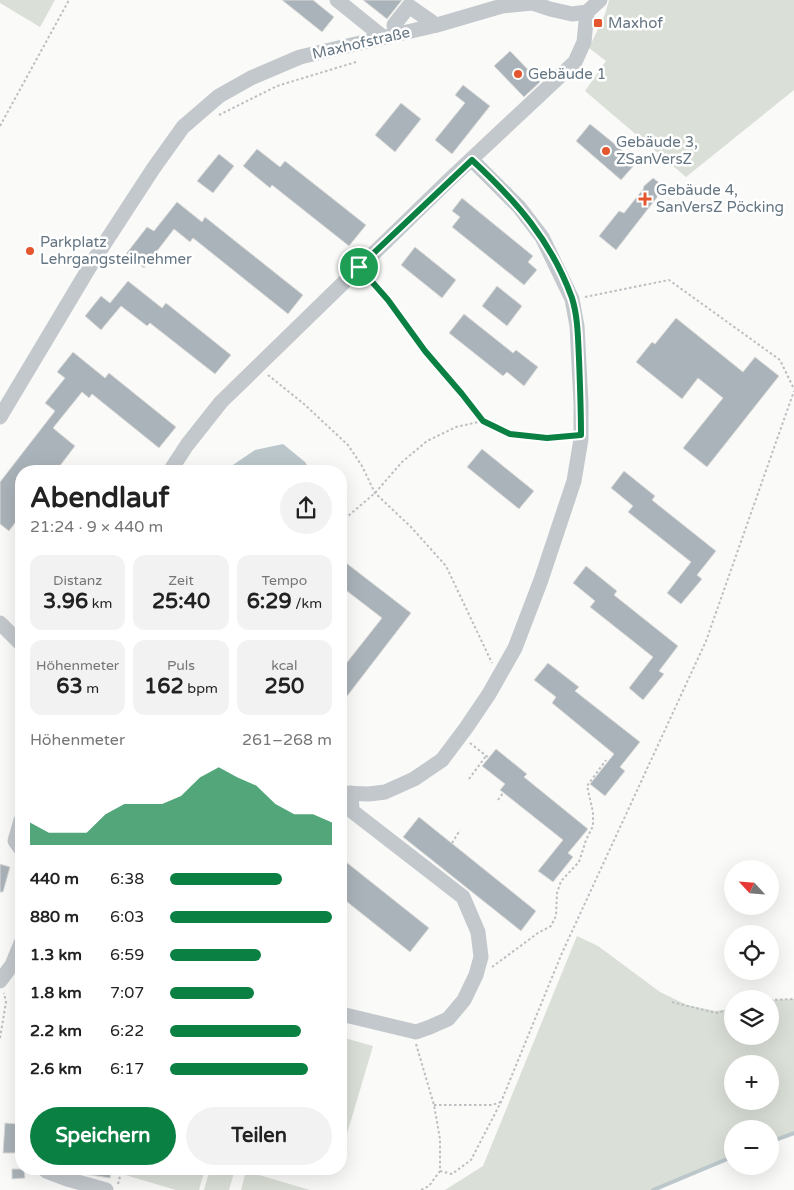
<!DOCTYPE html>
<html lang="de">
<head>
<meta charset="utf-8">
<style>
  :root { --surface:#fff; --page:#f2f2f2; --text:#222; --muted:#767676; --accent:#0b8043 }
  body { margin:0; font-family:"Varela Round",sans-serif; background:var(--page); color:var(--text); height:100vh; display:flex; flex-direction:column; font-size:19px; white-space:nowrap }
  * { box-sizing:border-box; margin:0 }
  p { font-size:16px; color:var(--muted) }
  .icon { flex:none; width:28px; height:28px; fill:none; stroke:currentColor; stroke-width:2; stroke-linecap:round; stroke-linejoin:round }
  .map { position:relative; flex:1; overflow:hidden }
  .side { position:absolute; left:15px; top:465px; width:332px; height:710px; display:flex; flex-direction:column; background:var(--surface); border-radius:20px; box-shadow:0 5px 20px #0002 }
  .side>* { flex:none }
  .needle { width:32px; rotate:296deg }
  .buttons { position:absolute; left:724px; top:860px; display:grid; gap:10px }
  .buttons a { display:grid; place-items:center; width:55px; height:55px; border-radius:50%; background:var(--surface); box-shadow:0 5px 20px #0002; font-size:25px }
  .pin { position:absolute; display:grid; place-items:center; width:42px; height:42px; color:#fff; margin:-21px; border:2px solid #fff; border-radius:50%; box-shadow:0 1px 5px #0007 }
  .round { display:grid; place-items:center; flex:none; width:52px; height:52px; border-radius:26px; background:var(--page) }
  .overview { display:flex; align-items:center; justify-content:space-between; height:85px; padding:0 15px }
  h1 { font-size:28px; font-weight:700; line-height:38px }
  .metrics { display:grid; grid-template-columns:repeat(3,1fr); gap:8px; height:85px; padding:5px 15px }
  .metrics div { display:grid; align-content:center; border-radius:12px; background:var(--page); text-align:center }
  .metrics b { font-size:21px; font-weight:700 }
  .metrics small { font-size:14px; font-weight:400 }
  .metrics p { font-size:14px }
  .chart { height:140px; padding:10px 15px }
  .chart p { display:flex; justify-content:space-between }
  .chart svg { width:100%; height:90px; margin-top:5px; fill:var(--accent); opacity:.7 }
  .primary-button { display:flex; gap:10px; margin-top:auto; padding:10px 15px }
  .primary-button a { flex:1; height:58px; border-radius:30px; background:var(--accent); color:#fff; font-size:20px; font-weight:700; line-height:58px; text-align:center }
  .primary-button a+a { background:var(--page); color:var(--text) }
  ul { padding:0 15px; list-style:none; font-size:16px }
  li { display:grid; grid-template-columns:80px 60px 1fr; align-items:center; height:38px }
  li i { height:12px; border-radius:6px; background:var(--accent) }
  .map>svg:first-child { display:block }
  .green { fill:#dadfd7; fill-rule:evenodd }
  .water { fill:#bbc7cb }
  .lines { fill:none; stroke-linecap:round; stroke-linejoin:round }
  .stream { stroke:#bbc7cb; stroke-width:4 }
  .building { fill:#aab3b9; stroke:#dcdcda }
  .path { stroke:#bbbfc2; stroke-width:2; stroke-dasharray:2.5 2.5; stroke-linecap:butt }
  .minor { stroke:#c3c8cc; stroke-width:15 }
  .route-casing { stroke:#fff; stroke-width:10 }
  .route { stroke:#0b8043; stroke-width:6 }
  .poi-dot { fill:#e4572e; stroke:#fff; stroke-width:2 }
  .labels { text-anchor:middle; stroke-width:5; stroke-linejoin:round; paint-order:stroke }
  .poi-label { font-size:15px; fill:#657683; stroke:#fff; text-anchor:start }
  .street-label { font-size:15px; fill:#657683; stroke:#fff }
</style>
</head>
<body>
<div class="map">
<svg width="794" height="1190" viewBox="0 0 794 1190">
  <rect width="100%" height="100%" fill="#fafaf8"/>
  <g class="green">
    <polygon points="0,0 55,0 40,27 0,3"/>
    <polygon points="609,0 794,0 794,90 686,177 585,91 606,61 589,48 605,14"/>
    <path d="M 577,936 L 598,946 L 660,992 L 687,1005 L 715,1011 L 732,1009 L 732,1036 L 770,1036 L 770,1000 L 794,999 L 794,1133 L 770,1142 L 770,1129 L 732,1129 L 732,1157 L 655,1190 L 445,1190 L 483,1166 ZM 732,1064 L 770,1064 L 770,1101 L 732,1101 Z"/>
    <polygon points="341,1037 373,1046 341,1154"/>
    <polygon points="127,1169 205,1169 199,1190 176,1190 125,1175"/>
    <polygon points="210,1169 235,1169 229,1190 204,1190"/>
    <polygon points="246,1171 310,1190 241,1190"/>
  </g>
  <polygon class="water" points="283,444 305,462 311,471 224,471 255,450"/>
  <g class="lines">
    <g class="stream">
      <polyline points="770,1142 794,1133"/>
      <polyline points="653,1190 732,1157"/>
    </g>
  </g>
  <g class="building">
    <polygon points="282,0 313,0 334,17 322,32"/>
    <polygon points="363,0 402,0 387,19"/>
    <polygon points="510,51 540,82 524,97 494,66"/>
    <polygon points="463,85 490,106 452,154 435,140 465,103 455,95"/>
    <polygon points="401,103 421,119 395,152 375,135"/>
    <polygon points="590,124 637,162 621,180 576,141"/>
    <polygon points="257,149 280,167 285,161 366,225 349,246 272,185 270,188 243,166"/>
    <polygon points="219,154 234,166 213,193 197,181"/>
    <polygon points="653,178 665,187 616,250 599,236 619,211 624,213 644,188 643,187"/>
    <polygon points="462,198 533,256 528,262 537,270 524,285 452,227 460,217 452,211"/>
    <polygon points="177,202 202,222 205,217 303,295 288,314 193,238 190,242 174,229 144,268 126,254 147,227 154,231"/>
    <polygon points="415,247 456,280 442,298 401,265"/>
    <polygon points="128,281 162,308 166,303 231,355 215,374 150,323 147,326 121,306 101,330 85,316 101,296 110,303"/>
    <polygon points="497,286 522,306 507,326 482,306"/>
    <polygon points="464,314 513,353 516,350 538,367 524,386 507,372 503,376 449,333"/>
    <polygon points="676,318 743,372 755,357 779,376 707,467 683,448 723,398 698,378 682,399 636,362 652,342 655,344"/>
    <polygon points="73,352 105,378 109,373 176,427 159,448 92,394 89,398 82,392 53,428 75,446 56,471 21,471 21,515 9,531 0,524 0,482 55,411 45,403 65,378 57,372"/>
    <polygon points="482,449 534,491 519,509 467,467"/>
    <polygon points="624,471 655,496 652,500 716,551 697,575 702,579 681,604 667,593 691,562 628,512 633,506 611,488"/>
    <polygon points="341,559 411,613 341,704 341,670 382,618 347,591 341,598"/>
    <polygon points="586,566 617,591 614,595 678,646 659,671 664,674 643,700 629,688 653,657 590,607 595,601 573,583"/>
    <polygon points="548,663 579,687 575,691 640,742 620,767 625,771 605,796 590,784 614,754 552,703 556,697 534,680"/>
    <polygon points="496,749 527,774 524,777 588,829 568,853 573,857 553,882 538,871 563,840 500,790 505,784 482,766"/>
    <polygon points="419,817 536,911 521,931 403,837"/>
    <polygon points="341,858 429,928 410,952 341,897"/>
    <polygon points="0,864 10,867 3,892 0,892"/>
    <polygon points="5,1123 18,1124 16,1153 3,1153"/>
    <polygon points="12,1169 24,1169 25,1178 12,1179"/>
    <polygon points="84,1169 112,1169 110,1178 84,1174"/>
  </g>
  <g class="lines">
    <g class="path">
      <polyline points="219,115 277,86 356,62"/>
      <polyline points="0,126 69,0"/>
      <polyline points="368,277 388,300 425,351 462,393 483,421"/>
      <polyline points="585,297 669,280 780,360 794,389"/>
      <polyline points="268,375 304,404 348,445 362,466 375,493 411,527 446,566 492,663"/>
      <polyline points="341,522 375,493 402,462 427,441 456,427 483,421 510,434 547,438 569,436"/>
      <polyline points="470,743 489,758"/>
      <polyline points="469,779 486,756"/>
      <polyline points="498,800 503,793"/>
      <polyline points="452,843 460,830"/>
      <polyline points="492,967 538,933 551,926 556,916 557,893 561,881 579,862 586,840 593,826 593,812 587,786 606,760"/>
      <polyline points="770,1000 794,999"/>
      <polyline points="672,1002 716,1013 732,1009"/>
      <polyline points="0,1038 6,1002 4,993"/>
      <polyline points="416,1044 434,1105 440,1139 440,1171 429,1186 421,1190"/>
      <polyline points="434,1105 492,1105 501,1102"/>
      <polyline points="440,1171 452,1174 471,1160 501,1102 562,953 706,641 794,391"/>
      <polyline points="118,1184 122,1169"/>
    </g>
    <g class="minor">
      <polyline points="337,0 383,37"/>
      <polyline points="396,34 394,25 409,6 436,25"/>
      <polyline points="0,417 95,258 153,169 183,127 219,96 251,78 300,57 437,25 502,6 532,3 550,9 572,14 587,12 600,0"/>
      <polyline points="170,471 187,445 221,402 449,180 575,62 584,42 587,12"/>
      <polyline points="0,623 21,644"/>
      <polyline points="341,793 369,794 385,792 414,779 442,760 466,728 489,694 515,648 541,580 574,481 581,439 581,403 577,326 572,299 542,237 519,207 472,160"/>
      <polyline points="21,820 15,841 21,849"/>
      <polyline points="0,981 12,965 21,943"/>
      <polyline points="341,1014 416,1032 430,1027 448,1019 464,1000 476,975 481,957 478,932 463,897 352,811 351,793"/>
      <polyline points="45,1169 46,1171 67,1179 106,1190"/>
    </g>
  </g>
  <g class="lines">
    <defs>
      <path id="route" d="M 472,160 C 516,201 551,240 572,298 C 578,317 578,339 579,359 C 580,384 581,410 581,435 L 547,438 L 510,434 L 483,421 L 462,394 L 425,351 L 388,300 L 359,267 Z"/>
    </defs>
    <use href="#route" class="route-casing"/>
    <use href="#route" class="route"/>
  </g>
  <g class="poi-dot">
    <rect x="593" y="18" width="10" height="10" rx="2.5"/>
    <circle cx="518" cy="74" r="5"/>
    <circle cx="606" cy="151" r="5"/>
    <path d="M642.5 191.5h5v5h5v5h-5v5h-5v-5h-5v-5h5z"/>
    <circle cx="30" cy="251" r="5"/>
  </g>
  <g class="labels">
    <g class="poi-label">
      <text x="608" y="28">Maxhof</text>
      <text x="528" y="79">Gebäude 1</text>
      <text x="616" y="147">Gebäude 3,<tspan x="616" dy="17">ZSanVersZ</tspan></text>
      <text x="656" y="195">Gebäude 4,<tspan x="656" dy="17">SanVersZ Pöcking</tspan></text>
      <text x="40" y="247">Parkplatz<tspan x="40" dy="17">Lehrgangsteilnehmer</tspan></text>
    </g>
    <g class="street-label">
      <text transform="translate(361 43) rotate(-13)" y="5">Maxhofstraße</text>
    </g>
  </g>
</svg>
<div class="buttons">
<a><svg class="needle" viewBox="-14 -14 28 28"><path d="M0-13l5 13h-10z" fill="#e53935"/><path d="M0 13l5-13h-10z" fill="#767676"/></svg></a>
<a><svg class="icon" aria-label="locate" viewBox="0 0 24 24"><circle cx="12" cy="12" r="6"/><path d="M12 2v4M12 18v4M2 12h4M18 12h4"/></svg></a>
<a><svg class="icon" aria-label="layers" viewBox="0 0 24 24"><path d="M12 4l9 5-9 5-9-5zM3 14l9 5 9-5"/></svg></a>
<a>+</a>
<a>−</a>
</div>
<div class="pin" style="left:359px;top:267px;background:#1e9e55"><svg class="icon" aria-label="arrive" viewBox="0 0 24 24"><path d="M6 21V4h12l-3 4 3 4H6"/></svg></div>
<section class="side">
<div class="overview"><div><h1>Abendlauf</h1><p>21:24 · 9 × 440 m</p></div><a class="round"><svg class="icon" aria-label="share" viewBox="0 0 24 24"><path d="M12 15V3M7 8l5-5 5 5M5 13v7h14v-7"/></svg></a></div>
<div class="metrics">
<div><p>Distanz</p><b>3.96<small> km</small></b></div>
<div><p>Zeit</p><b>25:40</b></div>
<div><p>Tempo</p><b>6:29<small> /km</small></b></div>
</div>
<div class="metrics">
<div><p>Höhenmeter</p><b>63<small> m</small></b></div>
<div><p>Puls</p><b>162<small> bpm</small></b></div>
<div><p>kcal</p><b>250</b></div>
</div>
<div class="chart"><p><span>Höhenmeter</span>261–268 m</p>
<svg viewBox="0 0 160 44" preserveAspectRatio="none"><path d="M0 44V33L10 38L20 38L30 38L40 29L50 24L60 24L70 24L80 20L90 11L100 6L110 11L120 15L130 24L140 29L150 29L160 33V44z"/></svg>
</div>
<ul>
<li><b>440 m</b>6:38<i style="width:69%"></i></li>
<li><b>880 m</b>6:03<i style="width:100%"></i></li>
<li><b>1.3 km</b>6:59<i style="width:56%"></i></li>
<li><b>1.8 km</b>7:07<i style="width:52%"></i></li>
<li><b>2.2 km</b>6:22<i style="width:81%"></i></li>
<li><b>2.6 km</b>6:17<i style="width:85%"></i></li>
</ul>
<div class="primary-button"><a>Speichern</a><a>Teilen</a></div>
</section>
</div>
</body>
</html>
